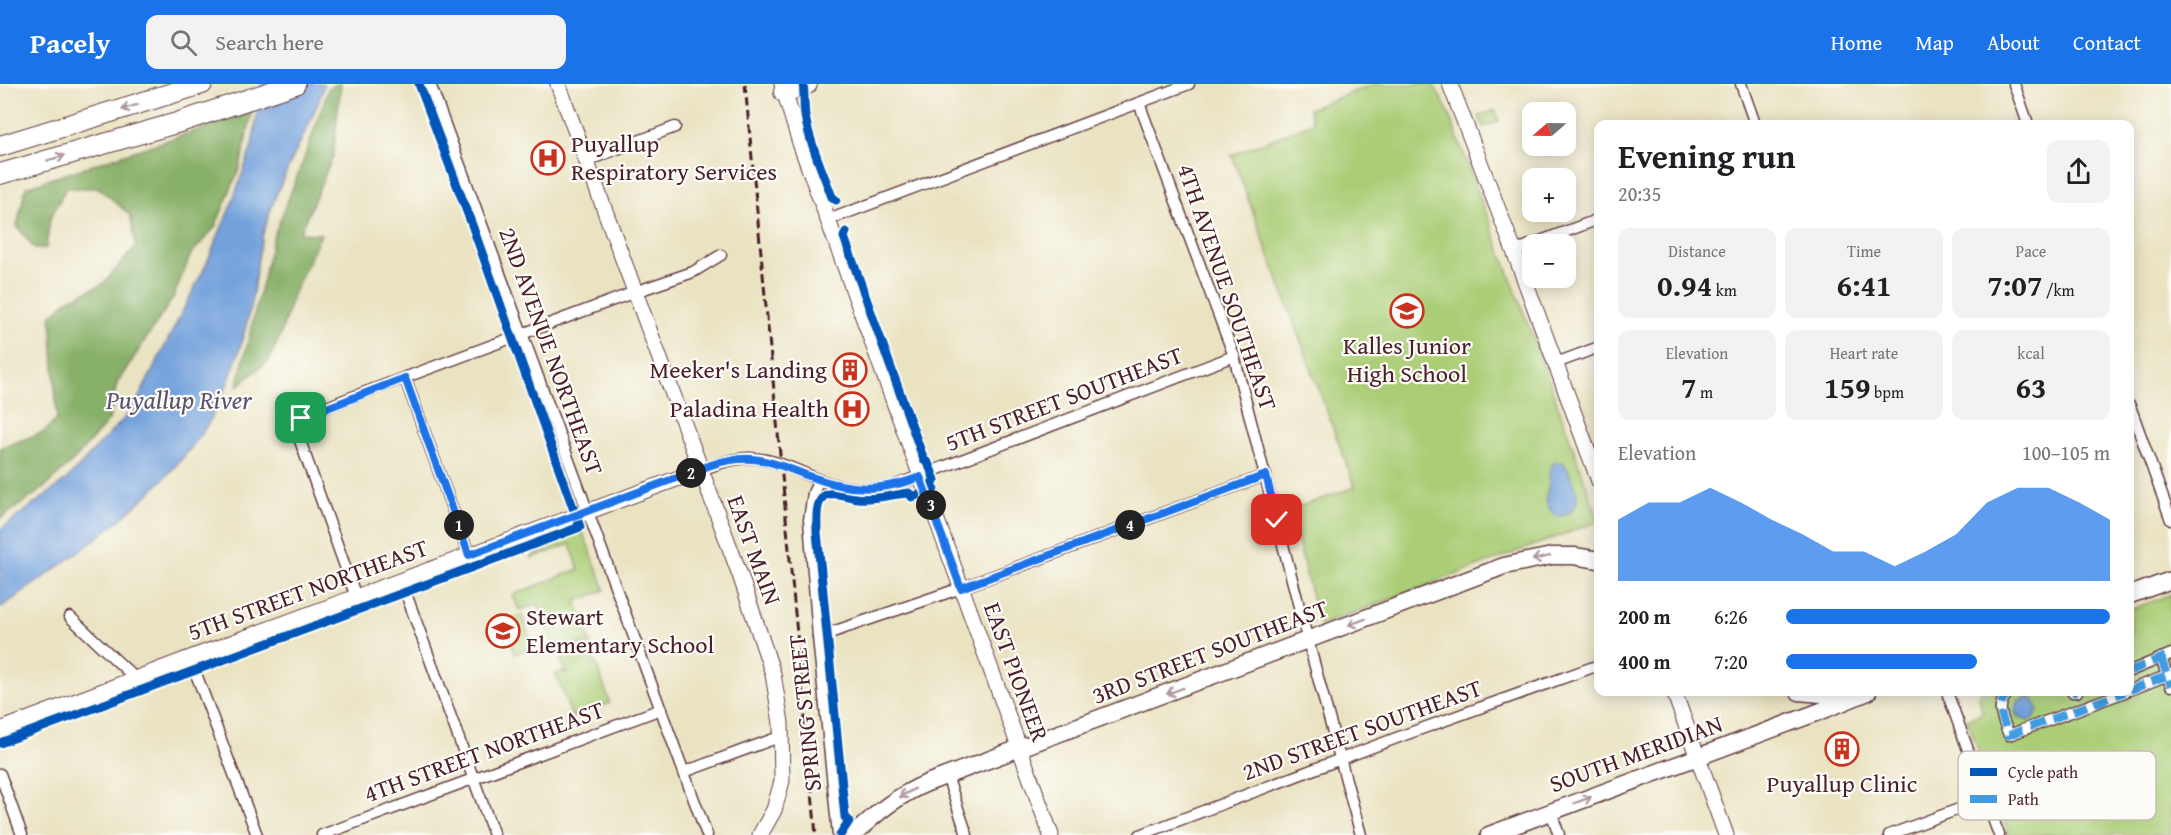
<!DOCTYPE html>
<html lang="en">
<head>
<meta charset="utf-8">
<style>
  :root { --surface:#fff; --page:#f2f2f2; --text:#202124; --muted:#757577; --accent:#1a73e8 }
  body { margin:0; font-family:"Gentium Book Plus",serif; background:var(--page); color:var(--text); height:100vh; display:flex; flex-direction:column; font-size:22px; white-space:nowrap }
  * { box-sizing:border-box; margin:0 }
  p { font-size:20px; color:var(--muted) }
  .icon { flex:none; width:33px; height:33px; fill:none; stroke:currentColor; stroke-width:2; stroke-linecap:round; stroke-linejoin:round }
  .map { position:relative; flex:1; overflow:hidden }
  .sheet { position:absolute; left:1594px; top:36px; width:540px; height:576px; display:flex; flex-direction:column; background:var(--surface); border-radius:12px; box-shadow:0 3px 15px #0003 }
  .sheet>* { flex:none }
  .needle { width:39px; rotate:250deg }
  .tools { position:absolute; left:1522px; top:18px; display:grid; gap:12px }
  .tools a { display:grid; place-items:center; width:54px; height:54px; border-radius:12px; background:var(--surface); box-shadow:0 3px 15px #0003; font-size:30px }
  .pin { position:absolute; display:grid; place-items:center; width:51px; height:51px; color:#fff; margin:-26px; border-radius:12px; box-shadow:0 3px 9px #0006 }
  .km { position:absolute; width:30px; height:30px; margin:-15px; border-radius:50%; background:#222; color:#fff; font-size:16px; line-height:30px; text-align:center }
  .round { display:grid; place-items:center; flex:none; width:63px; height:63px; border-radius:12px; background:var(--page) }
  .summary { display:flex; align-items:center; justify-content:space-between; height:102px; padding:0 24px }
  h1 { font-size:33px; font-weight:700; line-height:45px }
  .figures { display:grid; grid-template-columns:repeat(3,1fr); gap:9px; height:102px; padding:6px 24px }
  .figures div { display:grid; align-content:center; border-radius:12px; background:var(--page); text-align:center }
  .figures b { font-size:30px; font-weight:700 }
  .figures small { font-size:16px; font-weight:400 }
  .figures p { font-size:16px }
  .chart { height:168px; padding:12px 24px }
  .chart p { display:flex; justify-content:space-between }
  .chart svg { width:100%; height:108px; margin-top:6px; fill:var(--accent); opacity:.7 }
  ul { padding:0 24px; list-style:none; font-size:20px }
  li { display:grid; grid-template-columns:96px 72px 1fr; align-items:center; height:45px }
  li i { height:15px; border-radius:8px; background:var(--accent) }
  header { display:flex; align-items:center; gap:36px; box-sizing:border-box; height:84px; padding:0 30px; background:var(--accent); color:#fff }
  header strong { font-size:28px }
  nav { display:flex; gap:33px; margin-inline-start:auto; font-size:21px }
  .search { width:420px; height:54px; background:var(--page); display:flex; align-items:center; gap:15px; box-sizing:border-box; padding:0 21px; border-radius:12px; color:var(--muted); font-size:22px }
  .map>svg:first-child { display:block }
  .green { fill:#aacd76; stroke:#7a7650; stroke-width:1.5 }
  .forest { fill:#87b067; stroke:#686849; stroke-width:1.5 }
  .water { fill:#73a1dc; stroke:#5e6084; stroke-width:1.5 }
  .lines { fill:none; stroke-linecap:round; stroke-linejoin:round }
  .street-casing { stroke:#623c42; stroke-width:13 }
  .secondary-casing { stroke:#623c42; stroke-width:17 }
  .primary-casing { stroke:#623c42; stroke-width:19 }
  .highway-casing { stroke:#623c42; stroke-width:22 }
  .street { stroke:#fff; stroke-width:10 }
  .secondary { stroke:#fff; stroke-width:15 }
  .primary { stroke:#fff; stroke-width:16 }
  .highway { stroke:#fff; stroke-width:20 }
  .rail { stroke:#4a1f2b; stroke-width:3; stroke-dasharray:9 4.5; stroke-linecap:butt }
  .quiet { stroke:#409be1; stroke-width:8; stroke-dasharray:15 8; stroke-linecap:butt }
  .cycleway-casing { stroke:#fdfcf7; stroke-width:13 }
  .cycleway { stroke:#0057b8; stroke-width:9 }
  .oneway { stroke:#ae9aa0 }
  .route-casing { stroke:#fff; stroke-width:12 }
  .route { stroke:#1a73e8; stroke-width:8 }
  .labels { text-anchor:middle; stroke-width:4.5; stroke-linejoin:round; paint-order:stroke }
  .poi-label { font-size:24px; fill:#4a1f2b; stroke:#fdfcf7; text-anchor:start }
  .street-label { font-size:24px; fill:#4a1f2b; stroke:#fdfcf7 }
  .water-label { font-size:26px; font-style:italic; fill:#5a5372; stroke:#fdfcf7 }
  .key { fill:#fdfcf7; stroke:#c7baba; stroke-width:1.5 }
  .key-label { font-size:16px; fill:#4a1f2b }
</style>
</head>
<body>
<header>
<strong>Pacely</strong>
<div class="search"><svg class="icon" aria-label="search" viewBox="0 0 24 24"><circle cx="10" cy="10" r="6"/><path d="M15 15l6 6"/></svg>Search here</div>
<nav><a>Home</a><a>Map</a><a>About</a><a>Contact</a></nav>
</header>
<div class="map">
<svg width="2171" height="751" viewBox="0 0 2171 751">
  <rect width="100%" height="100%" fill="#fdfcf7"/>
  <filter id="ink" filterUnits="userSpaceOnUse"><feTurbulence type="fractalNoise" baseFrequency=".0167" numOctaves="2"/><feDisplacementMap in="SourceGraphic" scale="12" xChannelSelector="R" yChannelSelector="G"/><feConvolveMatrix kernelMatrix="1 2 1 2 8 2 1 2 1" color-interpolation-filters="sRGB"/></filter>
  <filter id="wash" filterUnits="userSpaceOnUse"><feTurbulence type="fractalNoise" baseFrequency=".008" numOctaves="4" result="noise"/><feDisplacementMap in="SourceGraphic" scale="24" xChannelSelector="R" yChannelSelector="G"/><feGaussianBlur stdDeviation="1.35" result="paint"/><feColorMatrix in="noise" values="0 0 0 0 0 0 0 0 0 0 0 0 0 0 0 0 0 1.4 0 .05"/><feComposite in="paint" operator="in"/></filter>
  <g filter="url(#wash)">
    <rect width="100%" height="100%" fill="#eae3c2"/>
    <g class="green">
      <polygon points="1374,0 1433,0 1446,23 1544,282 1599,437 1321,541 1318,537 1290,426 1355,403 1232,71 1313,39 1309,25"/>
      <polygon points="1495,26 1499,38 1483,43 1479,32"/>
      <polygon points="579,446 583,448 605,506 576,517 591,560 588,562 584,558 559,567 554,564 538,520 519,526 513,511 579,485 570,460 532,474 531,471 546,466 543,459"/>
      <polygon points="2171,510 2171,751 2009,751 1967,635 1983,629 1979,614 1980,608 2130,608 2130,526"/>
      <polygon points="522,531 533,563 515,570 503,538"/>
      <polygon points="583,561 588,565 593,577 595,577 610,619 572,633 556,590 563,587 567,589 558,570"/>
    </g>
    <g class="forest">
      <polygon points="337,0 341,0 333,72 300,149 321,150 293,211 280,252 269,276 237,303 273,154 304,75 329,3"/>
      <polygon points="252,28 240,83 215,143 191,170 173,214 117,299 109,336 76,374 44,404 0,435 0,364 44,348 57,335 51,232 68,216 103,200 136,162 130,131 99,104 66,104 50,135 46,164 35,165 17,142 26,103"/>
    </g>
    <g class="water">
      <path d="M 262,0 L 324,0 C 320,19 310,37 302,55 C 288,83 274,112 265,143 C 259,162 257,181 254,201 C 251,227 243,255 235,280 C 226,305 215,332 199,353 C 150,421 68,477 0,524 L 0,446 L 66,396 L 133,325 L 206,181 L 232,119 L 252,62 Z"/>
      <path d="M 1555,378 L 1564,379 C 1575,399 1590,427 1557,433 C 1551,428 1545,419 1546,411 C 1547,408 1549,405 1549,401 C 1550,391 1547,386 1555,378 Z"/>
      <polygon points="2029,613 2034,616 2038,626 2034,635 2028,637 2017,632 2015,626 2019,617"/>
    </g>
  </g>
  <g filter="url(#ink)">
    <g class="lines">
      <defs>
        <g id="street">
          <polyline points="430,0 707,751"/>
          <polyline points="1741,0 1755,40"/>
          <polyline points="2014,0 2028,40"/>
          <polyline points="1139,19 1234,272 1308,557 1361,751"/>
          <polyline points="586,77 675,43"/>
          <polyline points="828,136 1189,0"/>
          <polyline points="1514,167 1599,135"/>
          <polyline points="1556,279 1599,263"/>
          <polyline points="405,294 469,471"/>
          <polyline points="2130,322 2171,436"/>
          <path d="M 701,386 C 717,380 733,374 750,374 C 774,375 796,386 817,395 C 840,404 867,407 891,403 L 1234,272"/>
          <polyline points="819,396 813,409 809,436 818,553 838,751"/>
          <polyline points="401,496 494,751"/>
          <polyline points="356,513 298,351 296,345 297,337 310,330 347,315 635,208 693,188 721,171"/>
          <polyline points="70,533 135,594"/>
          <polyline points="818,553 961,504 1266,391"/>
          <polyline points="190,574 257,751"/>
          <polyline points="2161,574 2171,602"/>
          <polyline points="2130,587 2171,570"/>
          <polyline points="2130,606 2171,590"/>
          <polyline points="1947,608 1999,751"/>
          <path d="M 2009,608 C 1994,622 2003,635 2009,651 L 2125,608"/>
          <polyline points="2072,608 2077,608"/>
          <polyline points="684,688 782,652"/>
          <polyline points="0,690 22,751"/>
          <polyline points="947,692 967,751"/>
          <polyline points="1551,728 1559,751"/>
          <polyline points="322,751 661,625"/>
          <polyline points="1140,751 1407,650 1599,581"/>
          <polyline points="1889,751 1986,715"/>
        </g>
        <g id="secondary">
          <polyline points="558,0 740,491 773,590 781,639 782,697 774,726 760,751"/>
          <polyline points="782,0 800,59 1051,751"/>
          <polyline points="1450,0 1514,167 1599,397"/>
          <polyline points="1674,608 1726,751"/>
          <polyline points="0,646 190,574 701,386"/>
        </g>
        <g id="primary">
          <polyline points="2130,511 2171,496"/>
          <polyline points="1799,608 1821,610 1851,609"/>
          <path d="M 854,751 C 875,729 899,711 927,699 L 1504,482 L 1552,472 L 1574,472 L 1599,476"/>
          <polyline points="1489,751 1821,627 1868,608"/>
        </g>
        <g id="highway">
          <polyline points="784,8 807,0"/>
          <polyline points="0,62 202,0"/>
          <polyline points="0,90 180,38 295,0"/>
        </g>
      </defs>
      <use href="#street" class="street-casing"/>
      <use href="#secondary" class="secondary-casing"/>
      <use href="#primary" class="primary-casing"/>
      <use href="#highway" class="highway-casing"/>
      <use href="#street" class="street"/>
      <use href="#secondary" class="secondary"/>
      <use href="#primary" class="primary"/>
      <use href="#highway" class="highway"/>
      <polyline class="rail" points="745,0 816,751"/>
      <g class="quiet">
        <polyline points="2161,574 2171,602"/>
        <polyline points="2130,587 2171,570"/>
        <polyline points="2130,606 2171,590"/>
        <path d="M 2009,608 C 1994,622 2003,635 2009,651 L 2125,608"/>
        <polyline points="2072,608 2077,608"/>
      </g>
      <defs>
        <g id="cycleway">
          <path d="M 803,0 C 805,13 803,24 806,37 C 811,63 823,88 832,113 L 836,116"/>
          <polyline points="0,659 580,443 472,141 419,0"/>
          <path d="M 840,751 L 849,737 L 845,733 L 817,448 C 817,437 815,419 824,412 C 832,406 848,413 857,414 C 875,416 891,410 909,409 L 912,413 L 934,405 L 932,399 L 935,396 L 928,379 L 924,376 L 844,153 L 846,148"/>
        </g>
      </defs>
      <use href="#cycleway" class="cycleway-casing"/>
      <use href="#cycleway" class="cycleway"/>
    </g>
    <defs><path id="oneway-shaft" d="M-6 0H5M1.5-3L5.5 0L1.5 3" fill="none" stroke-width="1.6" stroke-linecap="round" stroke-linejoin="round" transform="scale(1.5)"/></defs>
    <g class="oneway">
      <use href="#oneway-shaft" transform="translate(130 23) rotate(163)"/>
      <use href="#oneway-shaft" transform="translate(56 74) rotate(-16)"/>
      <use href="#oneway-shaft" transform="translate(1541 474) rotate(168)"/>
      <use href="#oneway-shaft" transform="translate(1357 538) rotate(159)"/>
      <use href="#oneway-shaft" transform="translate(1175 607) rotate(160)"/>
      <use href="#oneway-shaft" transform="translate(907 709) rotate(151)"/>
      <use href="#oneway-shaft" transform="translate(1583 716) rotate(-21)"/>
    </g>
  </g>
  <g class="lines" filter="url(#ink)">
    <defs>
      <path id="route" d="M 301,334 L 405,294 L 469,471 L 711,381 C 766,363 786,389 835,400 C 866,407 891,404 920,393 L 961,504 L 1266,391 L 1277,436"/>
    </defs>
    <use href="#route" class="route-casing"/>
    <use href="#route" class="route"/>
  </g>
  <defs>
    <symbol id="hospital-ring" viewBox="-11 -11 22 22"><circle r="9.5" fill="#fdfcf7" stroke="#c8321e" stroke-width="1.5"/><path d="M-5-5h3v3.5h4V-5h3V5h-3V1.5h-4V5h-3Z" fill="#c8321e"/></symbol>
    <symbol id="school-ring" viewBox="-11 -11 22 22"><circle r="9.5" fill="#fdfcf7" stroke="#c8321e" stroke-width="1.5"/><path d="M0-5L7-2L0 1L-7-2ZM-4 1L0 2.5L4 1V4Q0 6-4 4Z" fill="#c8321e"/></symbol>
    <symbol id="building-ring" viewBox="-11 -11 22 22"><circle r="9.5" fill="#fdfcf7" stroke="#c8321e" stroke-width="1.5"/><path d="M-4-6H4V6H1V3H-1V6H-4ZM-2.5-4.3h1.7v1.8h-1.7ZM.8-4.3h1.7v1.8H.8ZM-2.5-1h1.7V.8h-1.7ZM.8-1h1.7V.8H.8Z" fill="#c8321e"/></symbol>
  </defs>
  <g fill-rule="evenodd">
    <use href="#hospital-ring" x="529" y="55" width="38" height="38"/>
    <use href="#school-ring" x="1388" y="208" width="38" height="38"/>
    <use href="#building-ring" x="831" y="267" width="38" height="38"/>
    <use href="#hospital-ring" x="833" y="306" width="38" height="38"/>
    <use href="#school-ring" x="484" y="528" width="38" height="38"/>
    <use href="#building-ring" x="1823" y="646" width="38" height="38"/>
  </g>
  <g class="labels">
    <g class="poi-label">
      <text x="571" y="68">Puyallup<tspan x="571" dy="28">Respiratory Services</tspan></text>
      <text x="1407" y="270" text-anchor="middle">Kalles Junior<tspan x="1407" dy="28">High School</tspan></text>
      <text x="827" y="294" text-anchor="end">Meeker's Landing</text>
      <text x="829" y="333" text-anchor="end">Paladina Health</text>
      <text x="526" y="541">Stewart<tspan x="526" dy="28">Elementary School</tspan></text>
      <text x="1842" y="708" text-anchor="middle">Puyallup Clinic</text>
    </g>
    <g class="street-label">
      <text transform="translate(1227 203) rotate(71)" y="8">4TH AVENUE SOUTHEAST</text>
      <text transform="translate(551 267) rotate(70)" y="8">2ND AVENUE NORTHEAST</text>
      <text transform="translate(1064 315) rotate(-21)" y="8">5TH STREET SOUTHEAST</text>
      <text transform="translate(754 466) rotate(70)" y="8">EAST MAIN</text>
      <text transform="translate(308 506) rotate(-20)" y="8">5TH STREET NORTHEAST</text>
      <text transform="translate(1210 568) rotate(-21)" y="8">3RD STREET SOUTHEAST</text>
      <text transform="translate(1016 588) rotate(70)" y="8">EAST PIONEER</text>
      <text transform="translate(805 629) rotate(-96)" y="8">SPRING STREET</text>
      <text transform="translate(1362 646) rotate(-20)" y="8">2ND STREET SOUTHEAST</text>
      <text transform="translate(484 668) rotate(-20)" y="8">4TH STREET NORTHEAST</text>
      <text transform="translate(1636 670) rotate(-20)" y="8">SOUTH MERIDIAN</text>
    </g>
    <g class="water-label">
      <text x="179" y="325">Puyallup River</text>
    </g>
  </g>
  <rect x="1958" y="667" width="198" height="69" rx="9" class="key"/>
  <rect x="1970" y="684" width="27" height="8" fill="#0057b8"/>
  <rect x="1970" y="711" width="27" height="8" fill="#409be1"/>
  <g class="key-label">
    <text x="2008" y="694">Cycle path</text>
    <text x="2008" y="721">Path</text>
  </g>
</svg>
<div class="tools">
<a><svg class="needle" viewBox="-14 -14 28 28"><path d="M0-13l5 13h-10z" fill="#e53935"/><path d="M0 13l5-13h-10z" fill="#757577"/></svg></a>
<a>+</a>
<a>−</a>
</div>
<div class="pin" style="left:301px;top:334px;background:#1e9e55"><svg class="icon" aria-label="arrive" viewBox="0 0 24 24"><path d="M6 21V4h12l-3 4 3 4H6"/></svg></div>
<div class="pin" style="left:1277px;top:436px;background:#d93025"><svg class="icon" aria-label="check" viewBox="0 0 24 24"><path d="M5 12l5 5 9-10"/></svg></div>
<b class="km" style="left:459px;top:441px">1</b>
<b class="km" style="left:691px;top:389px">2</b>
<b class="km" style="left:931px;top:421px">3</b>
<b class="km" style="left:1130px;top:441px">4</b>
<section class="sheet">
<div class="summary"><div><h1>Evening run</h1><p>20:35</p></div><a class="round"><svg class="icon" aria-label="share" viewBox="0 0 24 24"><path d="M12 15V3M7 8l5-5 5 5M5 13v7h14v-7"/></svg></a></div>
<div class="figures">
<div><p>Distance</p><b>0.94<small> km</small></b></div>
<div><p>Time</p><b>6:41</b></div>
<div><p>Pace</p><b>7:07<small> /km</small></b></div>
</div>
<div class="figures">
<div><p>Elevation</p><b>7<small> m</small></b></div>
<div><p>Heart rate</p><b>159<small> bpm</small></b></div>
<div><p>kcal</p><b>63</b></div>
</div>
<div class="chart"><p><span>Elevation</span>100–105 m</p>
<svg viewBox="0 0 160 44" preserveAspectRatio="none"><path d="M0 44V19L10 12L20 12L30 6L40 12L50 19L60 25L70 32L80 32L90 38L100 32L110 25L120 12L130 6L140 6L150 12L160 19V44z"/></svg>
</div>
<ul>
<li><b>200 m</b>6:26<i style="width:100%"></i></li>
<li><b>400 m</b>7:20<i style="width:59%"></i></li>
</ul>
</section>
</div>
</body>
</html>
